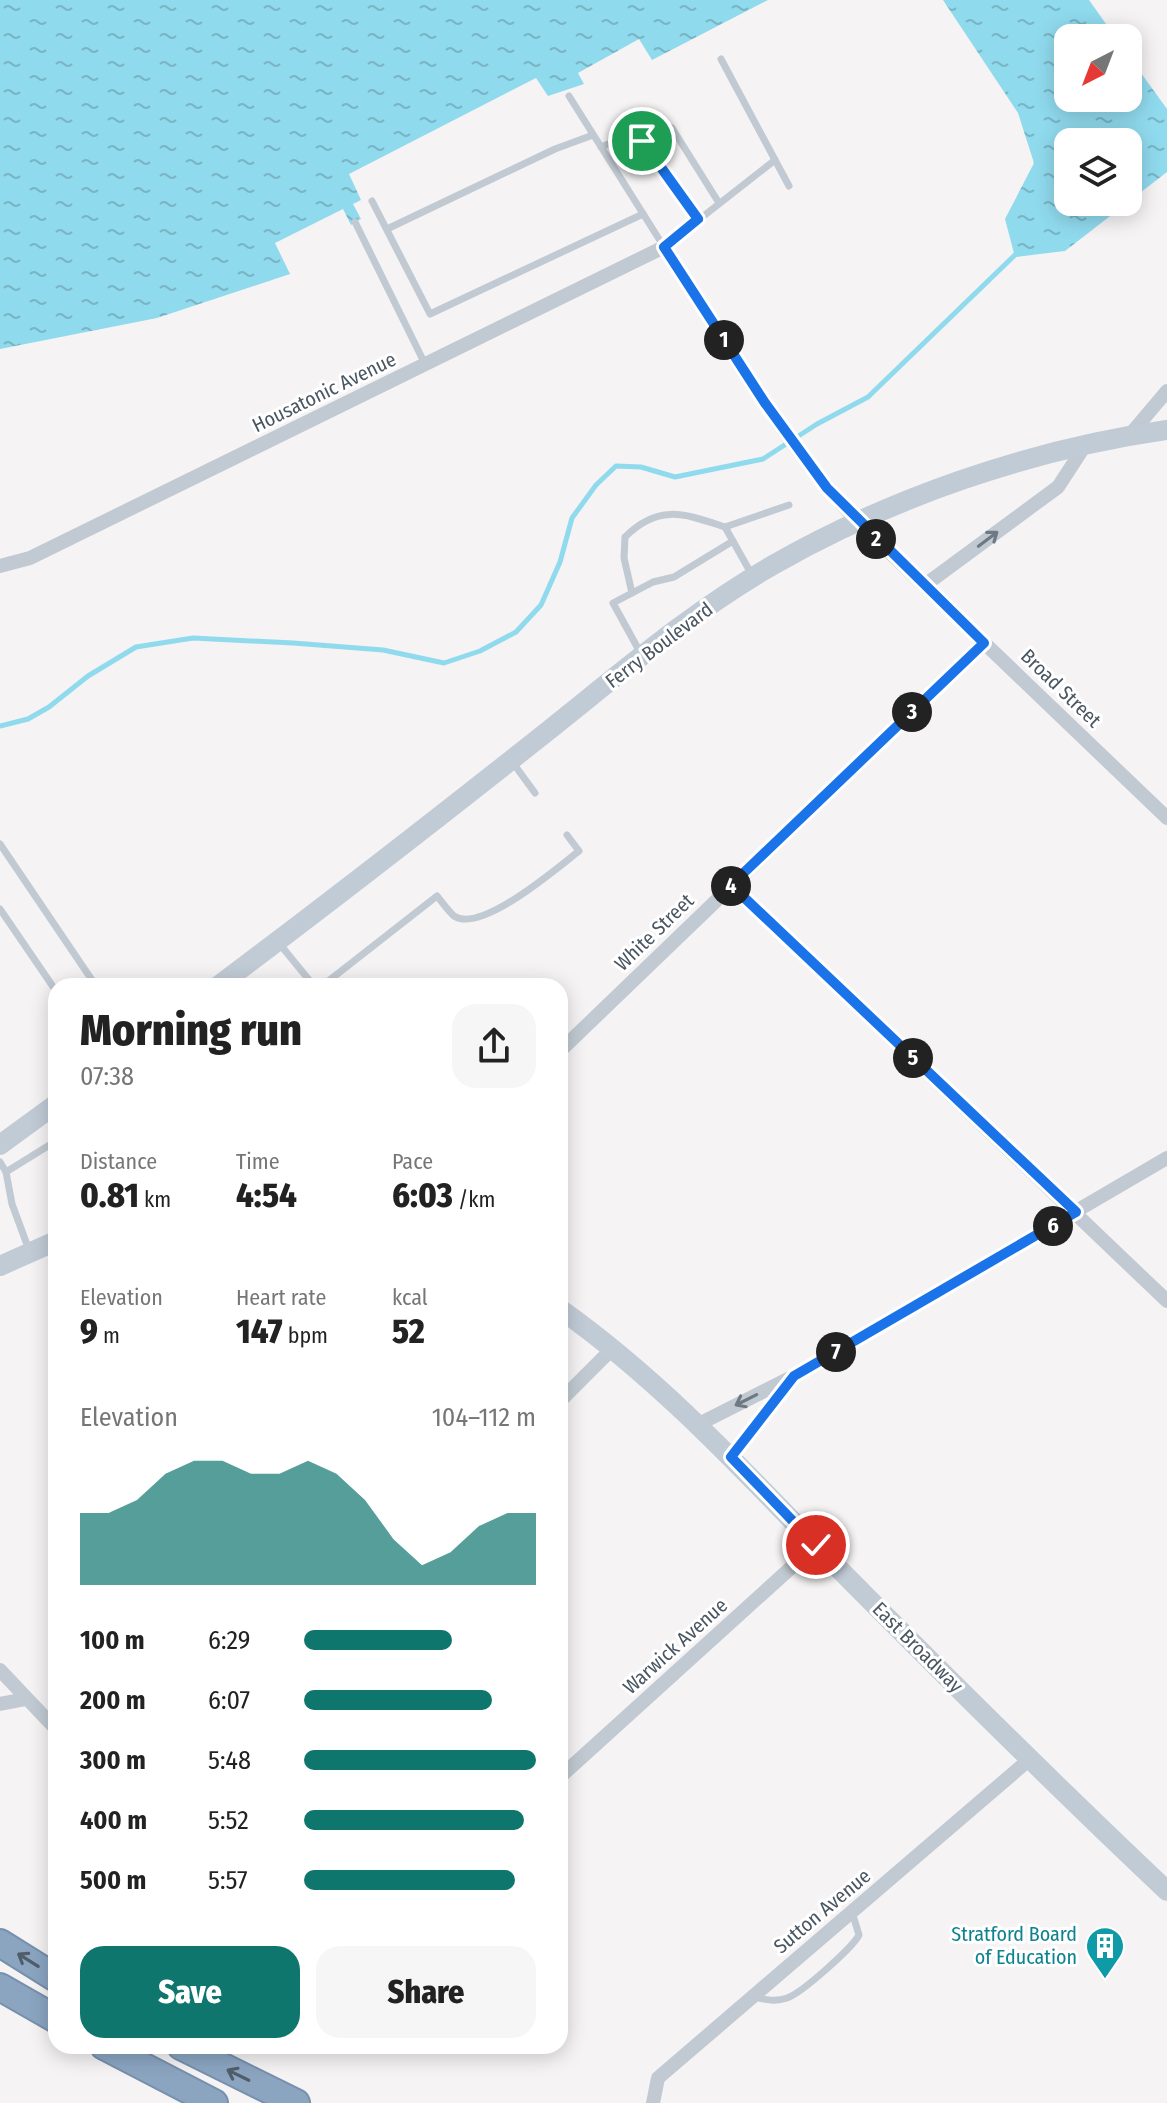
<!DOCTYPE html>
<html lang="en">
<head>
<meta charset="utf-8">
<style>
  :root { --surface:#fff; --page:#f6f6f6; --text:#222; --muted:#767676; --accent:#0f766e }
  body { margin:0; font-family:"Fira Sans Condensed",sans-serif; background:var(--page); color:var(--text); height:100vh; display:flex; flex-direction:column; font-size:30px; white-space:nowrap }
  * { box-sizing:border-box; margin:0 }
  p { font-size:26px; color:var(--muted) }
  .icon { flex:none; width:44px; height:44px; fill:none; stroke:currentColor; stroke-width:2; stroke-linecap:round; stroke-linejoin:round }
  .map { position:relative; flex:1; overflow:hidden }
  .details { position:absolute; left:48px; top:978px; width:520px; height:1076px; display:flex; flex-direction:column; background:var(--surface); border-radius:24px; box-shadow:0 4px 20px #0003 }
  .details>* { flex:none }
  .needle { width:52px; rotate:222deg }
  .tools { position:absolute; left:1054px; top:24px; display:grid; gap:16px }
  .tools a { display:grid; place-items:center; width:88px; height:88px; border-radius:16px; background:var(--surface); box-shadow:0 4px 20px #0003; font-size:40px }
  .pin { position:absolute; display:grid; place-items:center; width:68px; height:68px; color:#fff; margin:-34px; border:4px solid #fff; border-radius:50%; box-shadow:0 2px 8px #0007 }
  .km { position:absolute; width:40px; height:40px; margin:-20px; border-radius:50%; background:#222; color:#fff; font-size:22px; line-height:40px; text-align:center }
  .round { display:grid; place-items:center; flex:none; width:84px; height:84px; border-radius:24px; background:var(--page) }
  .summary { display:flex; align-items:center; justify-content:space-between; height:136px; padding:0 32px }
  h1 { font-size:44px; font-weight:800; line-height:60px }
  .stats { display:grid; grid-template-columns:repeat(3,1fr); gap:12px; height:136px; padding:8px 32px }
  .stats div { display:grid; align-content:center }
  .stats b { font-size:34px; font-weight:800 }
  .stats small { font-size:22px; font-weight:400 }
  .stats p { font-size:22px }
  .chart { height:224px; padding:16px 32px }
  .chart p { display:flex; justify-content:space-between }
  .chart svg { width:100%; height:144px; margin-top:8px; fill:var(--accent); opacity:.7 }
  .primary-button { display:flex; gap:16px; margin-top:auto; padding:16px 32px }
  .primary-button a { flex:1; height:92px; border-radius:24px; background:var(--accent); color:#fff; font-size:32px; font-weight:800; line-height:92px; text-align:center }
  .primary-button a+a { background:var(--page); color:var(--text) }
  ul { padding:0 32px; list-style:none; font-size:26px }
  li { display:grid; grid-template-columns:128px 96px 1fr; align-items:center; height:60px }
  li i { height:20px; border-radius:10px; background:var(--accent) }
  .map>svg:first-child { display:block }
  .water { fill:url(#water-ripples); fill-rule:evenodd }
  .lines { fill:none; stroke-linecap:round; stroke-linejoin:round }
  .stream { stroke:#90daee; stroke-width:5 }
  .highway-casing { stroke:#7690ad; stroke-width:30 }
  .lane { stroke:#c1cad2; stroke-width:7 }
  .street { stroke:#c1cad2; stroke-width:14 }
  .secondary { stroke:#c1cbd6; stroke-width:20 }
  .highway { stroke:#8ba5c1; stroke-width:26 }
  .oneway { stroke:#6e7983 }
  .oneway2 { stroke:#505e6b }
  .route-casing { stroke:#fff; stroke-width:16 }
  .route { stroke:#1a73e8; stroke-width:10 }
  .labels { text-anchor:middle; stroke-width:6; stroke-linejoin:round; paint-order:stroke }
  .street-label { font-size:20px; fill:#4a5661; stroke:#fff }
  .culture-label { font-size:20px; fill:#0d838f; stroke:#fff; text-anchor:end }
</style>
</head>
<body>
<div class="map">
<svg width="1167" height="2103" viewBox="0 0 1167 2103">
  <defs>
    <pattern id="water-ripples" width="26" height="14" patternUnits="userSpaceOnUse" patternTransform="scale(2)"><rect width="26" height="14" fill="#90daee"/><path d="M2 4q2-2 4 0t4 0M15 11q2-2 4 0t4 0" fill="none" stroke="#78b4c4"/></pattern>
  </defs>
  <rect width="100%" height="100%" fill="#f5f3f3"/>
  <g class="water">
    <polygon points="0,0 768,0 652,60 639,39 578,73 584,84 548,96 536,78 349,174 361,200 353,204 361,219 351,225 343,209 275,243 290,274 157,318 0,349"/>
    <path d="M 943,0 L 1089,0 L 1116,38 L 1068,38 L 1068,98 L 1128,98 L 1128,55 L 1167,109 L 1167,172 L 1065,251 L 1015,257 L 1005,219 L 1034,163 L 1018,113 ZM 1068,142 L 1128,142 L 1128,202 L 1068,202 Z"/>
  </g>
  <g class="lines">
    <polyline class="stream" points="0,726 28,719 49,707 88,676 136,647 193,638 293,643 383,650 444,663 480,651 516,632 541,605 560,562 572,518 596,485 616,466 641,467 675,477 763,459 817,424 868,397 1018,252"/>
    <defs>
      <g id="highway">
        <polyline points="0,1943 56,1978"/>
        <polyline points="0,1987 56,2019"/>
        <polyline points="104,2046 214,2103"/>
        <polyline points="181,2046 296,2103"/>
      </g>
    </defs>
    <use href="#highway" class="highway-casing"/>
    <g class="lane">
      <polyline points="721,59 789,186"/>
      <polyline points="569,96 664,247 775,160"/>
      <polyline points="601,147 641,131"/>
      <polyline points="372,201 430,314 643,214"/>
      <polyline points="698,219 642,141 641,131 646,124 655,120 672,128 719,203"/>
      <polyline points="355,222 425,364"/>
      <polyline points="387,229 555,149 593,135"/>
      <polyline points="752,575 725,527 789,505"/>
      <path d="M 632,593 L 624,558 L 625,537 C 659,503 685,514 725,527"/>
      <polyline points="641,654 613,603 653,582 674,577 733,541"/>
      <polyline points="513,763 535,793"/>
      <polyline points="0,844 96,986"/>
      <polyline points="0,909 56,991"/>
      <polyline points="278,942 314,986"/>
      <path d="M 322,986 L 437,896 C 442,902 448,911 454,916 C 481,934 557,868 579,851 L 567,835"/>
      <polyline points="0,1162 6,1172 56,1141"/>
      <polyline points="6,1172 12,1204 29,1250"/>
      <path d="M 755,1997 C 766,2000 776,2002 787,1998 C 802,1993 852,1948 859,1935 L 852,1912"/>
    </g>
    <g class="street">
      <polyline points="1129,436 1167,391"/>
      <path d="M 0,566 L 30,558 L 664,247 C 725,341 781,440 858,522 L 1167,818"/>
      <polyline points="925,585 1058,487 1086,444"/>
      <polyline points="731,885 1167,1301"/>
      <polyline points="560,1051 984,643"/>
      <polyline points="560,1401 612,1349"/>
      <polyline points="699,1424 794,1376 1167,1158"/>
      <polyline points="731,1457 791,1379"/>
      <polyline points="0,1670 56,1729"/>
      <polyline points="0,1704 26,1699"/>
      <polyline points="560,1777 816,1545"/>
      <polyline points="653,2103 658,2078 1031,1758"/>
    </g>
    <g class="secondary">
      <path d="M 218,986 C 326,905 433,822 539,738 C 615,678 689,613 773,565 C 892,497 1032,449 1167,430"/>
      <polyline points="0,1145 56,1104"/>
      <polyline points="0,1266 56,1241"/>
      <path d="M 560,1309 C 666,1384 753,1481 843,1573 C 949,1680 1057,1787 1167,1891"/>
    </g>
    <use href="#highway" class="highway"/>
  </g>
  <defs><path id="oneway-shaft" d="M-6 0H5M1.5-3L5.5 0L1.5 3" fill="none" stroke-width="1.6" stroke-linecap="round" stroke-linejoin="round" transform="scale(2)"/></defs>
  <g class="oneway">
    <use href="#oneway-shaft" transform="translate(988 539) rotate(-37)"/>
    <use href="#oneway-shaft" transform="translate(746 1400) rotate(153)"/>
  </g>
  <g class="oneway2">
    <use href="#oneway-shaft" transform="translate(28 1960) rotate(-148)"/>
    <use href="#oneway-shaft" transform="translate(238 2075) rotate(-154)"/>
  </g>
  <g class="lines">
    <defs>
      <polyline id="route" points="642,141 698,219 664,247 765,403 827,488 984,643 731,885 1076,1212 794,1376 731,1457 816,1545"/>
    </defs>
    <use href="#route" class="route-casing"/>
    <use href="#route" class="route"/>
  </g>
  <defs>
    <symbol id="building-pin" viewBox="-11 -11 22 30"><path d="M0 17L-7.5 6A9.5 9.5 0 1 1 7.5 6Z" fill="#0f9aa8" stroke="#fff"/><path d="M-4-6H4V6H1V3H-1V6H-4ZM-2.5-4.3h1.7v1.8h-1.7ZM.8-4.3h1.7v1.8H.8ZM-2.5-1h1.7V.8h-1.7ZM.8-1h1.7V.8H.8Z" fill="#fff"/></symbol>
  </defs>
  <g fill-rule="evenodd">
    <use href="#building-pin" x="1083" y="1924" width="44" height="60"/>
  </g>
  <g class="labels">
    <g class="street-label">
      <text transform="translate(324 392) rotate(-26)" y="7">Housatonic Avenue</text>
      <text transform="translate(659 645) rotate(-37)" y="7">Ferry Boulevard</text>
      <text transform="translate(1061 688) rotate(44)" y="7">Broad Street</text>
      <text transform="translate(654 932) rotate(-44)" y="7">White Street</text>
      <text transform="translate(675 1646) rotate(-42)" y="7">Warwick Avenue</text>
      <text transform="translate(918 1647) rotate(45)" y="7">East Broadway</text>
      <text transform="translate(822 1911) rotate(-40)" y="7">Sutton Avenue</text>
    </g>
    <g class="culture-label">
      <text x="1077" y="1941">Stratford Board<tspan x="1077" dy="23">of Education</tspan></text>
    </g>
  </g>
</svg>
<div class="tools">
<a><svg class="needle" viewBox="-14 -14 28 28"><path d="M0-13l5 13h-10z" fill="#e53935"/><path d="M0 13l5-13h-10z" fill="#767676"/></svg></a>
<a><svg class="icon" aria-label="layers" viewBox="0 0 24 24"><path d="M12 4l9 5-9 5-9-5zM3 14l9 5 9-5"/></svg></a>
</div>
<div class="pin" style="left:642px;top:141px;background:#1e9e55"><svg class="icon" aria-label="arrive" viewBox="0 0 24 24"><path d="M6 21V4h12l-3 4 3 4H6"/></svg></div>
<div class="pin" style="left:816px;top:1545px;background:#d93025"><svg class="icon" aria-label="check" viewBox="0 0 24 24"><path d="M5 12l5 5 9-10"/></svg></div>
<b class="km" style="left:724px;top:340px">1</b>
<b class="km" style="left:876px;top:539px">2</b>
<b class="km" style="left:912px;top:712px">3</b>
<b class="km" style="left:731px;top:886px">4</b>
<b class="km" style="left:913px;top:1058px">5</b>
<b class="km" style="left:1053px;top:1226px">6</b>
<b class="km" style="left:836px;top:1352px">7</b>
<section class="details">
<div class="summary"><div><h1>Morning run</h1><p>07:38</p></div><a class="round"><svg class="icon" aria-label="share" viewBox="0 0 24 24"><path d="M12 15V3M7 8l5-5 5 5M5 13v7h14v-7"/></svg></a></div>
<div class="stats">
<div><p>Distance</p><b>0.81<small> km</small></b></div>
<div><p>Time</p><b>4:54</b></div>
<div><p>Pace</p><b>6:03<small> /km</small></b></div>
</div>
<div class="stats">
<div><p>Elevation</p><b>9<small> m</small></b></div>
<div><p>Heart rate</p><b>147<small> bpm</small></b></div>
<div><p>kcal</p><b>52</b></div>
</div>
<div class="chart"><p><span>Elevation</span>104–112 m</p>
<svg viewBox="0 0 160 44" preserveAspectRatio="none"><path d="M0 44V22L10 22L20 18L30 10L40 6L50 6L60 10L70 10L80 6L90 10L100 18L110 30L120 38L130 34L140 26L150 22L160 22V44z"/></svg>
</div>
<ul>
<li><b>100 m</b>6:29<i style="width:64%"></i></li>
<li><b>200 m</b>6:07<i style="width:81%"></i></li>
<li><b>300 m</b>5:48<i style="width:100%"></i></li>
<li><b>400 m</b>5:52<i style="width:95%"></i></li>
<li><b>500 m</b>5:57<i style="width:91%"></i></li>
</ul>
<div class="primary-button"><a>Save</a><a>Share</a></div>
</section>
</div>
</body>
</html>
